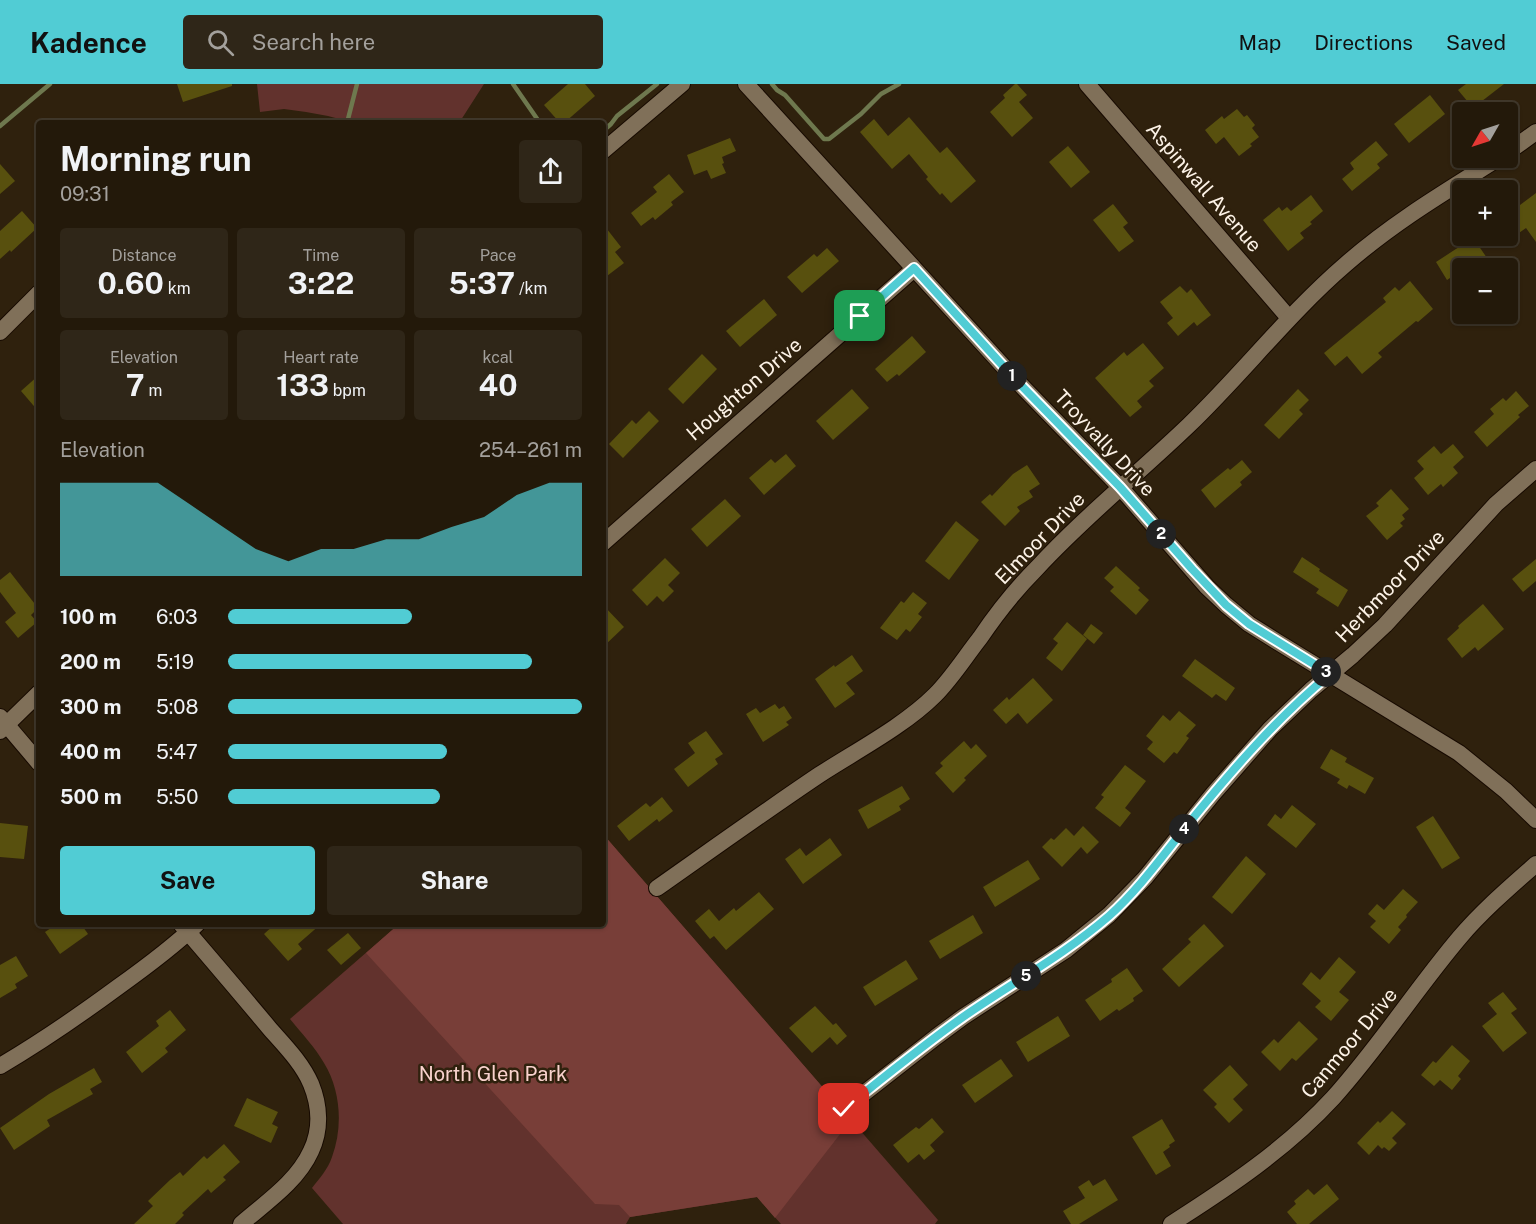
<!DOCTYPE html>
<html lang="en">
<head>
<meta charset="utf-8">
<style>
  :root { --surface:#23190a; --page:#2f2618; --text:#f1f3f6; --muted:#a3a09c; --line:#40382b; --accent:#51ccd4 }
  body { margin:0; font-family:"Public Sans",sans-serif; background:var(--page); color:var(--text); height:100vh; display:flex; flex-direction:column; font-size:22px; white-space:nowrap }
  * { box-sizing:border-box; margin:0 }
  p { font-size:20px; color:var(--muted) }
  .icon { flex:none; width:33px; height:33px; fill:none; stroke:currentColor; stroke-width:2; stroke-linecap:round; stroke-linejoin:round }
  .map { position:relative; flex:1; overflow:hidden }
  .drawer { position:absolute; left:36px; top:36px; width:570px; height:807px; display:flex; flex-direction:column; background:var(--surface); border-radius:6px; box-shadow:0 2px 4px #0004,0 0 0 2px var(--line) }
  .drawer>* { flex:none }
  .needle { width:39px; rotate:231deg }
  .buttons { position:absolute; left:1452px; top:18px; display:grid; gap:12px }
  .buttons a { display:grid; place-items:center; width:66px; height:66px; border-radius:6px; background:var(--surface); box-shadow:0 2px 4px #0004,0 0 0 2px var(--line); font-size:30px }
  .pin { position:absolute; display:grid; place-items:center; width:51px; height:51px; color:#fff; margin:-26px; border-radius:12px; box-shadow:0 3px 9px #0006 }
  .km { position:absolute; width:30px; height:30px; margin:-15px; border-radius:50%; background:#222; color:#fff; font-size:16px; line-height:30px; text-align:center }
  .round { display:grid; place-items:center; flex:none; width:63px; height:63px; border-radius:6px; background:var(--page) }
  .headline { display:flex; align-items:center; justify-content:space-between; height:102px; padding:0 24px }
  h1 { font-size:33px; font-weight:700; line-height:45px }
  .figures { display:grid; grid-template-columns:repeat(3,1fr); gap:9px; height:102px; padding:6px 24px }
  .figures div { display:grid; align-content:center; border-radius:6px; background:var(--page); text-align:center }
  .figures b { font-size:30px; font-weight:700 }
  .figures small { font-size:16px; font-weight:400 }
  .figures p { font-size:16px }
  .chart { height:168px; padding:12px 24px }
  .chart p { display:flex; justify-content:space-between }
  .chart svg { width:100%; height:108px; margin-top:6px; fill:var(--accent); opacity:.7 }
  .action { display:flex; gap:12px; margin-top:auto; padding:12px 24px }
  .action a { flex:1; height:69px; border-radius:6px; background:var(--accent); color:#111; font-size:24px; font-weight:700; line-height:69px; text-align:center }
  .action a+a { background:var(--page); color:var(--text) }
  ul { padding:0 24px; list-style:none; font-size:20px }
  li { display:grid; grid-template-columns:96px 72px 1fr; align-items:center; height:45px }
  li i { height:15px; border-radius:8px; background:var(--accent) }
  header { display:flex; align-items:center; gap:36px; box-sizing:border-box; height:84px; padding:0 30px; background:var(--accent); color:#111 }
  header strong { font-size:28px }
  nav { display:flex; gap:33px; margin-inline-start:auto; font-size:21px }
  .search { width:420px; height:54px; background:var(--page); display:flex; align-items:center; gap:15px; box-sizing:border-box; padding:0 21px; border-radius:6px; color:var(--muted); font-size:22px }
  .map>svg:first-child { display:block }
  .green { fill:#62322d }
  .forest { fill:#783e38 }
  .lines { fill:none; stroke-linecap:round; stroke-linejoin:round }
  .stream { stroke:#6e784e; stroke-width:4.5 }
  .building { fill:#58500e }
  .minor-casing { stroke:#170a00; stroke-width:18 }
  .minor { stroke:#807059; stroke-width:16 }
  .route-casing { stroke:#fff; stroke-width:12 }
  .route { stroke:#51ccd4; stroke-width:8 }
  .labels { text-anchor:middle; stroke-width:5; stroke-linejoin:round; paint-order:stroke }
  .street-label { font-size:20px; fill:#fdf3e7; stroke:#2f210d }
  .park-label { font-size:20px; fill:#f9d2cd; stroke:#2f210d }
</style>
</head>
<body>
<header>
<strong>Kadence</strong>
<div class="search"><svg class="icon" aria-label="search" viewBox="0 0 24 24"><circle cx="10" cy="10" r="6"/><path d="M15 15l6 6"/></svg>Search here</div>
<nav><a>Map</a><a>Directions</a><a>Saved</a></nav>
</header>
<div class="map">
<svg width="1536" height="1140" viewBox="0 0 1536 1140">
  <rect width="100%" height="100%" fill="#2f210d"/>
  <g class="green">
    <polygon points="257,0 484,0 459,39 354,39 328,32 306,28 284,25 260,28"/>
    <path d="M 603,750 L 938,1136 L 935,1140 L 781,1140 L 757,1113 L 630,1133 L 626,1140 L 343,1140 L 312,1104 C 319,1095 328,1085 332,1073 C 343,1043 341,1007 324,979 C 315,963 302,950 290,935 L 399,840 L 603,840 Z"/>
  </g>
  <polygon class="forest" points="603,750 851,1036 775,1134 757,1113 630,1133 619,1121 595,1120 366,869 399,840 603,840"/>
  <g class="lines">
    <g class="stream">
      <polyline points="513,0 540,39"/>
      <polyline points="772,0 777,6 785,11 824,55 829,55 861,30 881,10 899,0"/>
      <polyline points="347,39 357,0"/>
      <polyline points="0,42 50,0"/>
      <polyline points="603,47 611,40 617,32 657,0"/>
    </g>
  </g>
  <g class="building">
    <polygon points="177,0 232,0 232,2 183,18"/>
    <polygon points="568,0 585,0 595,12 564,39 560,39 544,21"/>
    <polygon points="1015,0 1017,0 1027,11 1019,18 1033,34 1012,53 990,28 1005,14 1003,11"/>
    <polygon points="1466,0 1504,0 1473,24 1458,6"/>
    <polygon points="1430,11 1445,30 1409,59 1394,40"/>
    <polygon points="1237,25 1244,33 1247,31 1255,41 1252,44 1259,53 1250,60 1252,62 1239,72 1224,53 1216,60 1205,46 1222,32 1224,35"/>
    <polygon points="909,33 940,69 947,63 976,97 951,119 942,109 940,111 926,95 928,93 909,70 892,85 860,48 874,35 888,52"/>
    <polygon points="730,54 736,67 722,73 724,79 722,80 726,89 711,95 707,86 694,91 687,71"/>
    <polygon points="1376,57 1388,71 1377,80 1380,84 1352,107 1342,95 1354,85 1350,79"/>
    <polygon points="1068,62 1090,88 1071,104 1049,78"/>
    <polygon points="0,80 15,97 0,110"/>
    <polygon points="669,90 684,108 671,118 673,121 655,136 653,133 641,142 631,129 657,108 653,103"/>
    <polygon points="1536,109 1536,158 1526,144 1516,151 1508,139 1508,130"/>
    <polygon points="1311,111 1323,127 1310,138 1312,140 1300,149 1304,154 1288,167 1263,136 1279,123 1282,127 1287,123 1291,127"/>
    <polygon points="1113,120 1128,139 1123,143 1134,157 1119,168 1093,136"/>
    <polygon points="22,127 37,144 11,168 10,166 0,175 0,147"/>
    <polygon points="603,140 621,163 615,168 624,179 603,195"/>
    <polygon points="1465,152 1472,152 1489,177 1477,184 1462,184 1462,186 1447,196 1436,178 1459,163 1455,157"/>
    <polygon points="827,164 839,177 802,209 787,193 814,170 817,173"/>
    <polygon points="1410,197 1433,225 1418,238 1416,237 1378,269 1382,273 1362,290 1347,272 1335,282 1324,269 1386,218 1383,214 1395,203 1399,207"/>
    <polygon points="1180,202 1187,209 1191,205 1211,231 1197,242 1194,238 1178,252 1167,239 1173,234 1160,218"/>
    <polygon points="764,215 777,231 740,263 726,247"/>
    <polygon points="912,252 926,268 899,292 897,290 887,298 875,285"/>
    <polygon points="1143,259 1164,284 1149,297 1154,302 1137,317 1142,323 1130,333 1095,294 1124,268 1127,272"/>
    <polygon points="702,270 717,285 683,320 668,305"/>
    <polygon points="39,291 39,328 21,307"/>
    <polygon points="852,305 869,324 833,356 816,337"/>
    <polygon points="1298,305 1309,316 1299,326 1303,330 1279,355 1264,341"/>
    <polygon points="1516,307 1529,322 1518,331 1520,333 1487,363 1474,348 1494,330 1490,325 1503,314 1506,317"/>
    <polygon points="649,327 659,337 623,374 609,360 632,336 636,340"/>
    <polygon points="1453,360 1464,373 1453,383 1458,389 1443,403 1441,400 1428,411 1414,394 1424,385 1417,377 1434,362 1441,370"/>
    <polygon points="786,370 796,382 764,411 749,394 771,375 775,379"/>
    <polygon points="1242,376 1252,388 1240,398 1242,401 1215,424 1201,406 1228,384 1230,386"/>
    <polygon points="1027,381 1040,400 1029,407 1033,413 1017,423 1020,427 1005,442 981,418 990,410 992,412 1013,390"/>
    <polygon points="1391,405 1409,425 1402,431 1405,435 1400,439 1403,442 1387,456 1366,432 1379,422 1376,419"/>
    <polygon points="725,415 741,432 707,463 691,445"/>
    <polygon points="956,437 979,456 949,496 925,477"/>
    <polygon points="1302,473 1320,485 1319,487 1348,506 1338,523 1316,509 1319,505 1293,488"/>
    <polygon points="665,474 680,489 668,501 674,507 663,518 657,512 647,522 632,506"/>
    <polygon points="1536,475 1536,497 1523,508 1512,495"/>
    <polygon points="1116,482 1140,504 1138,506 1149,516 1136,531 1110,507 1114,503 1104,494"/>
    <polygon points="10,488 38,524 31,531 37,538 18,554 5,538 16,529 0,508 0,496"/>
    <polygon points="913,508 927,519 918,530 922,533 910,548 906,545 897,556 880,544 901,517 904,519"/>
    <polygon points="1483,520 1504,545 1478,567 1475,563 1462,574 1447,555 1459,544 1458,542"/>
    <polygon points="603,521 624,543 603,563"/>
    <polygon points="1067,538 1087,555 1062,587 1046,574 1058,559 1053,555"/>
    <polygon points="1091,540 1103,549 1094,560 1083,551"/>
    <polygon points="852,571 863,587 846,599 855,610 835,624 815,595 834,581 835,583"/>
    <polygon points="1195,575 1235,604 1226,617 1216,610 1212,614 1182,592"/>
    <polygon points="1033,594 1053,616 1027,640 1018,629 1006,640 993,626 1007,613 1009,616"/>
    <polygon points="775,620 779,625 784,622 792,634 786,638 789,641 763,658 746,630 756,624 760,629"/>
    <polygon points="1179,627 1196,641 1186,652 1189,654 1177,670 1174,668 1164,679 1147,665 1153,658 1146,652 1163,631 1170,637"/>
    <polygon points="706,647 723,670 715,675 718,680 688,703 674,685 695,669 688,659"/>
    <polygon points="964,657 971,665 976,660 987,672 964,694 966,696 953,709 935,689 943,682 940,679"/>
    <polygon points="1331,665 1347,674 1345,678 1374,694 1365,710 1349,701 1347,705 1337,699 1340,695 1320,684"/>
    <polygon points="1125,681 1146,697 1125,724 1131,729 1120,743 1095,724 1104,713 1101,711"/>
    <polygon points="902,702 910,715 899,722 901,726 868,745 858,726"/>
    <polygon points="662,713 673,727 659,738 657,735 629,757 617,742 646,719 650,723"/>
    <polygon points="1292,721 1316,740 1296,764 1267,741 1275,730 1281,735"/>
    <polygon points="1433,732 1460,774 1442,785 1416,743"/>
    <polygon points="0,739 28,742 24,775 0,773"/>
    <polygon points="1083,742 1099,758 1087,770 1081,763 1062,783 1042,763 1051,754 1054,756 1066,744 1074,752"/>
    <polygon points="830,754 842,771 803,800 785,775 800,764 806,772"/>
    <polygon points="1246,772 1266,790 1232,830 1212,813"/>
    <polygon points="1028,776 1040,795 995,823 983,803"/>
    <polygon points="1403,805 1418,818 1406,831 1407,833 1398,843 1401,846 1389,860 1370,843 1376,837 1368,830 1377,820 1384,826"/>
    <polygon points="759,808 774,825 726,866 714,852 710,855 695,837 709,825 719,837 734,824 736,827"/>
    <polygon points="973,831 983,849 940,875 929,857"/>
    <polygon points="57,840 81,840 88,850 60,870 45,848"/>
    <polygon points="275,840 321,840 298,860 302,865 288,877 264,850"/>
    <polygon points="1204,840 1224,862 1179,903 1162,885 1191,858 1188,855"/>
    <polygon points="348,849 361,864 341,881 327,866"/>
    <polygon points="16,872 28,892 15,900 17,904 0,914 0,881"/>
    <polygon points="1339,873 1356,888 1339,908 1349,916 1331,937 1315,923 1321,917 1302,900 1311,888 1320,896"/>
    <polygon points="906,876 918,895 875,922 863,903"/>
    <polygon points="1127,884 1143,907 1133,914 1134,917 1119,927 1117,925 1100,937 1085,916 1112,898 1111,895"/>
    <polygon points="1503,908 1517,925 1511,929 1527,949 1503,968 1482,942 1497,930 1488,919"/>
    <polygon points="815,922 833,941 836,939 847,952 837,961 830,953 812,969 789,944"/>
    <polygon points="170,926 186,946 165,964 168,968 142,989 126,968 159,942 156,937"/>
    <polygon points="1058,932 1070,952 1028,978 1016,958"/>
    <polygon points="1299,937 1318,955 1296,977 1292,974 1280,987 1261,968 1274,955 1278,959"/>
    <polygon points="1452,961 1470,977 1458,992 1461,995 1452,1006 1440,996 1434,1002 1421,991 1433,977 1436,979"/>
    <polygon points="1001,975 1013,992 975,1019 962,1001"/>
    <polygon points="1230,981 1248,1001 1233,1015 1243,1026 1229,1039 1214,1023 1217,1020 1203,1006"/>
    <polygon points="94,984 102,998 90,1005 93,1010 47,1036 50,1042 14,1066 0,1044 49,1010"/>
    <polygon points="247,1014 278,1028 272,1040 278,1043 271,1059 234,1042"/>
    <polygon points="1392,1027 1406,1040 1392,1054 1397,1059 1389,1067 1384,1063 1382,1065 1378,1061 1369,1071 1357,1059 1378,1037 1380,1039"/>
    <polygon points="932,1034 944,1048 930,1061 935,1067 924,1076 919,1070 908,1079 893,1061 916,1043 919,1045"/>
    <polygon points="1162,1035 1175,1057 1169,1061 1170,1063 1163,1068 1171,1082 1156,1091 1132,1053"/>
    <polygon points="224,1060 240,1078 223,1093 226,1096 211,1109 208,1105 182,1129 184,1131 175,1140 134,1140 153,1122 148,1117 170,1096 180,1088 183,1092 204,1072 207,1075"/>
    <polygon points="1105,1095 1118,1116 1079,1140 1071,1140 1063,1127 1085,1114 1078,1103 1089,1096 1093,1102"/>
    <polygon points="1327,1100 1339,1115 1309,1140 1297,1140 1287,1128 1296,1120 1294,1117 1308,1105 1314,1111"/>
  </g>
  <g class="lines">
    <defs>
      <g id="minor">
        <polyline points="746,0 1014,294 1120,403 1207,503 1226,521 1249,540 1276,557 1459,669 1506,707 1536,736"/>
        <polyline points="1087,0 1289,234"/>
        <polyline points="603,67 682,0"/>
        <polyline points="1508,68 1536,48"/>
        <polyline points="0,248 39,209"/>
        <polyline points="603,459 914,185"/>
        <polyline points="0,633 39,679"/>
        <polyline points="0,647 39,609"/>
        <path d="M 657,804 C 711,766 764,728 819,691 C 856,667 904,642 935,611 C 952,594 965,573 980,554 C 997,529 1016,505 1037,484 C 1084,433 1139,389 1189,341 C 1243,289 1289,229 1346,180 C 1394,138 1445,108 1499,74"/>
        <path d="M 181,840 C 211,875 241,910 270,945 C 285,962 302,979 311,1000 C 320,1022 321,1046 311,1067 C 297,1098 265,1119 241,1140"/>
        <path d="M 0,982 C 41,958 80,931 118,903 C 146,883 173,863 197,840"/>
        <polyline points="844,1025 936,953 963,933 1066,866 1109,831 1145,794 1213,710 1270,645 1311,606 1353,571 1385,541 1496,420 1536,385"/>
        <path d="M 1171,1140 C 1229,1103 1286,1065 1333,1014 C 1379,963 1416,905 1460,853 C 1483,826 1510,803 1536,780"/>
      </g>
    </defs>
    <use href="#minor" class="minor-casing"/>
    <use href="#minor" class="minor"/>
  </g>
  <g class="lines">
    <defs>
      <path id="route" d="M 844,1025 C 883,994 922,962 963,933 C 1012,899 1064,871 1109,832 C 1140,804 1163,771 1189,739 C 1232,686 1277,634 1330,590 L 1249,540 L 1226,521 L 1192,485 L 1120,403 L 1014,294 L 914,184 L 860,232"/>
    </defs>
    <use href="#route" class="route-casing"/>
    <use href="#route" class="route"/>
  </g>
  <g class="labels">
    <g class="street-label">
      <text transform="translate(1204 103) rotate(49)" y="7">Aspinwall Avenue</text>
      <text transform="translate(744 305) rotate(-41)" y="7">Houghton Drive</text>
      <text transform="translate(1105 359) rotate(47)" y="7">Troyvally Drive</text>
      <text transform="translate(1040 454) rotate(-46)" y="7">Elmoor Drive</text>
      <text transform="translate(1390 502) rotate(-46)" y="7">Herbmoor Drive</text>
      <text transform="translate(1349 959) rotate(-50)" y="7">Canmoor Drive</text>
    </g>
    <g class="park-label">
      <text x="493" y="997">North Glen Park</text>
    </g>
  </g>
</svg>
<div class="buttons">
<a><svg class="needle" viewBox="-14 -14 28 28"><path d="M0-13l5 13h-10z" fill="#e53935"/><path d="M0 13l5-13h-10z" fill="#a3a09c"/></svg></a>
<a>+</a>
<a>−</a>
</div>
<div class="pin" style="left:860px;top:232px;background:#1e9e55"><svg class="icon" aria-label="arrive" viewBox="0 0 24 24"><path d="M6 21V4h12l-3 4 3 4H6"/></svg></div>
<div class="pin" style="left:844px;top:1025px;background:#d93025"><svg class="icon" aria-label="check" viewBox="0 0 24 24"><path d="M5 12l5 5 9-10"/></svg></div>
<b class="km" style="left:1012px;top:292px">1</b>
<b class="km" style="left:1161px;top:450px">2</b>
<b class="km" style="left:1326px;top:588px">3</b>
<b class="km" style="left:1184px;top:745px">4</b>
<b class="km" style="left:1026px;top:892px">5</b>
<section class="drawer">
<div class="headline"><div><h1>Morning run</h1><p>09:31</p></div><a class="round"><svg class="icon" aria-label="share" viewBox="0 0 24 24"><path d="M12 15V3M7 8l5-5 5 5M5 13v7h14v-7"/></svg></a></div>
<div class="figures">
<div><p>Distance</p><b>0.60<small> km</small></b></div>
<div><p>Time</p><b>3:22</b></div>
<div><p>Pace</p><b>5:37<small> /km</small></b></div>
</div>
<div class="figures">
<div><p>Elevation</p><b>7<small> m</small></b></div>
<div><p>Heart rate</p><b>133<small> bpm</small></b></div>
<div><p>kcal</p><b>40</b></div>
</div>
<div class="chart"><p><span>Elevation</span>254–261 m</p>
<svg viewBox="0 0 160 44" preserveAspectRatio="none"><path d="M0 44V6L10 6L20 6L30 6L40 15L50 24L60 33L70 38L80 33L90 33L100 29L110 29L120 24L130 20L140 11L150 6L160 6V44z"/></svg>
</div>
<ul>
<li><b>100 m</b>6:03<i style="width:52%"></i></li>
<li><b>200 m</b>5:19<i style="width:86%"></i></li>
<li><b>300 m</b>5:08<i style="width:100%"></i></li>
<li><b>400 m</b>5:47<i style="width:62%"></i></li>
<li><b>500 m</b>5:50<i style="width:60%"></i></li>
</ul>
<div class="action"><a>Save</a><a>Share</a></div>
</section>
</div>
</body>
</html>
